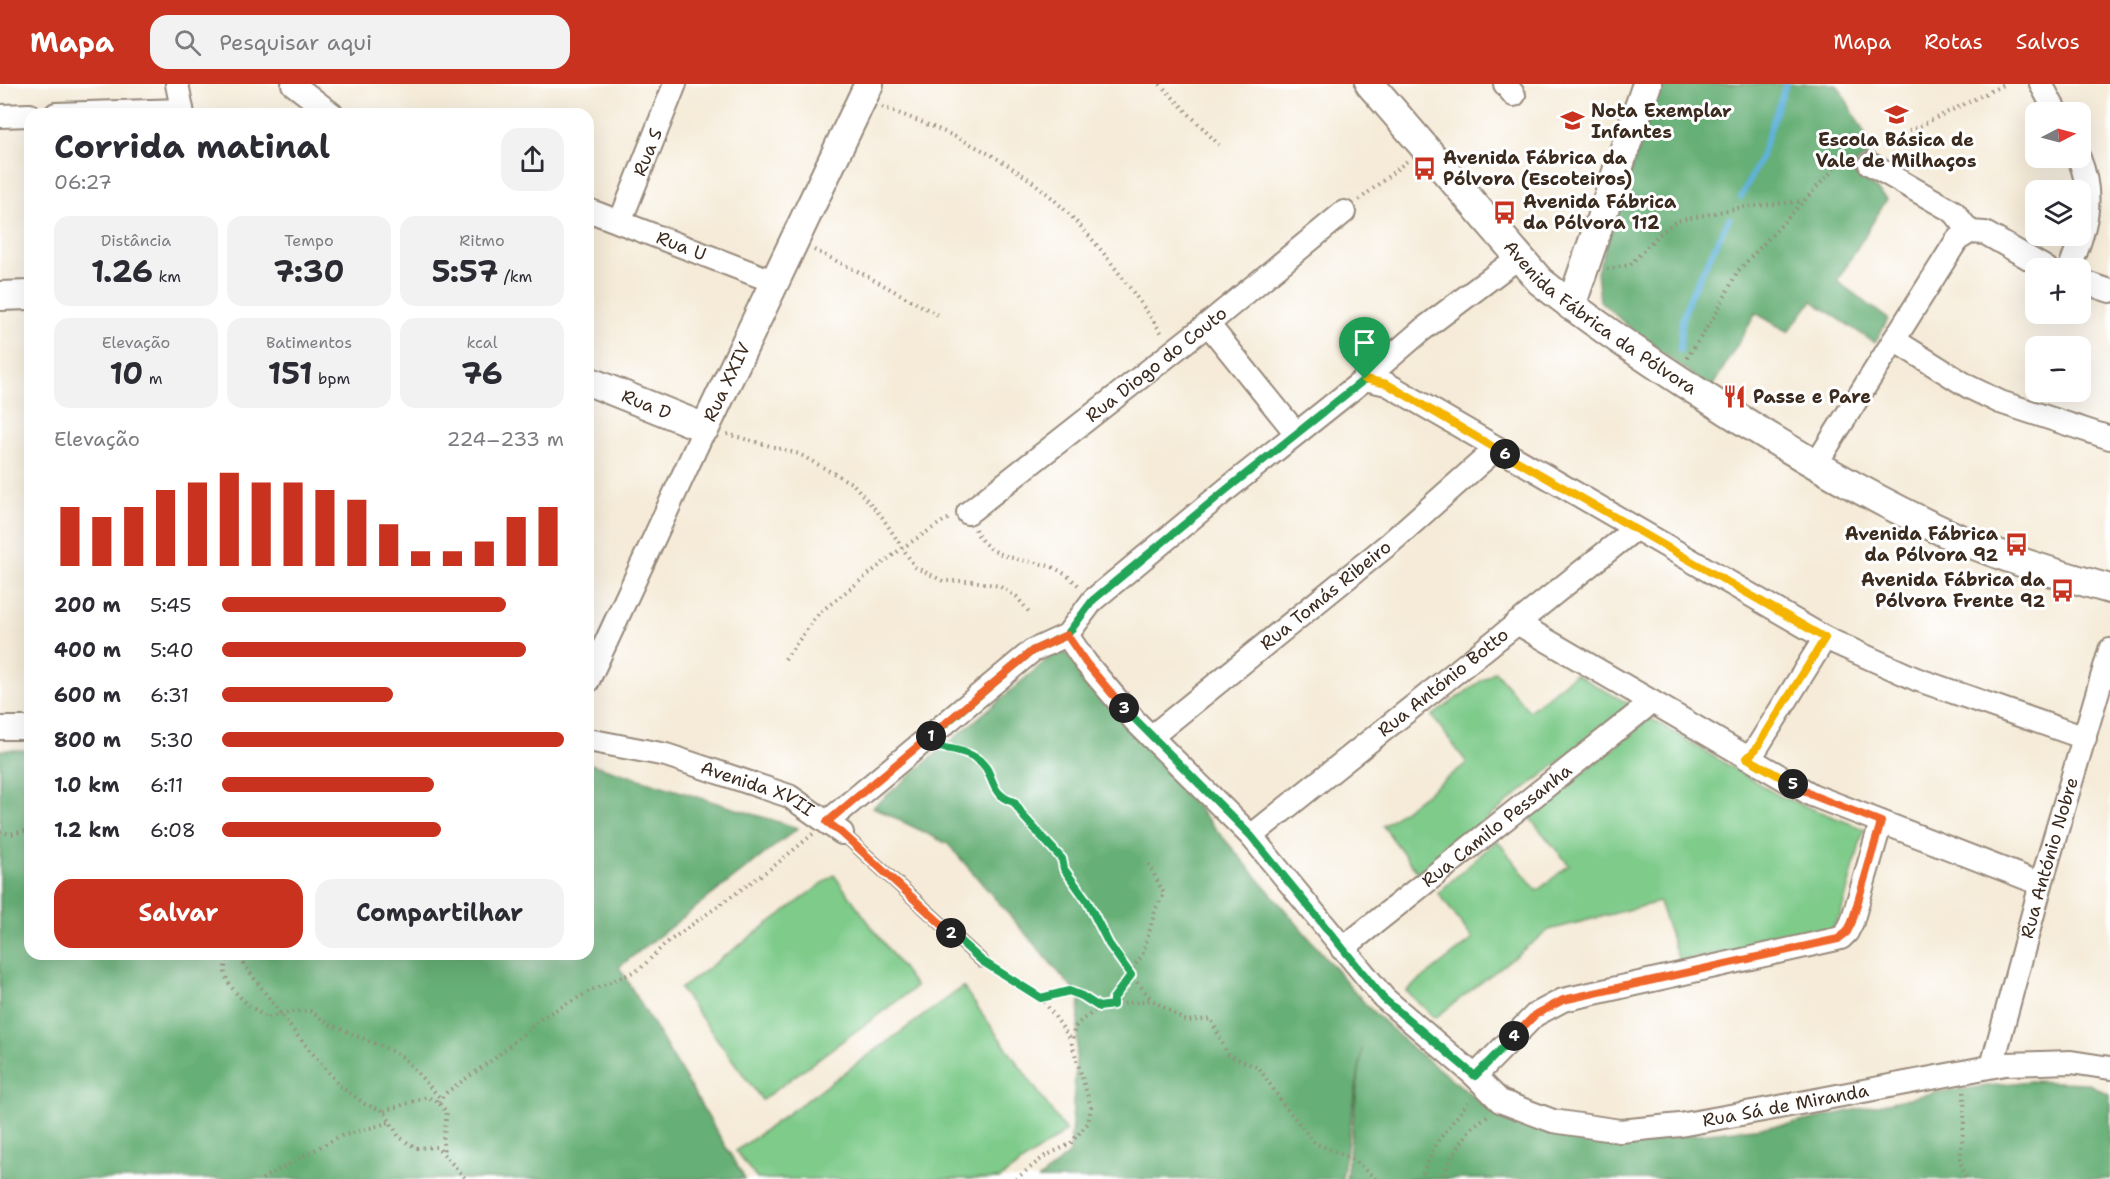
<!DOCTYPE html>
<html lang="pt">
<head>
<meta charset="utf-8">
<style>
  :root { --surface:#fff; --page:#f2f2f3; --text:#2b2b33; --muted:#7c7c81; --accent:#c8321e }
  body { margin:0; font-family:"Shantell Sans",sans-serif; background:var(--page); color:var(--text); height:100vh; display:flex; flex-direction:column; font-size:22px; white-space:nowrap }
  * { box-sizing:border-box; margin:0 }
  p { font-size:20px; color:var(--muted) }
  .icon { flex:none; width:33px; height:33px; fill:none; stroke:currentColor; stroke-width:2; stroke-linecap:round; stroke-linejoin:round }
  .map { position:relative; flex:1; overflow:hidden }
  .sheet { position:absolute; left:24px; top:24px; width:570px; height:852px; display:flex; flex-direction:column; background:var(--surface); border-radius:18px; box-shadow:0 6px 24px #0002 }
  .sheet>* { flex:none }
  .needle { width:39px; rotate:84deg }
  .fabs { position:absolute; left:2025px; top:18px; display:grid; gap:12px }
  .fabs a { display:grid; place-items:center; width:66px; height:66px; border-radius:12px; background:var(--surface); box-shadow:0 6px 24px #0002; font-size:30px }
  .pin { position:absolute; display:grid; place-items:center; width:51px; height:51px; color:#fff; margin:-62px -26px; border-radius:50% 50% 50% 0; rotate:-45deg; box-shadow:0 0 6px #0007 }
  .pin .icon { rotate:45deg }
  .km { position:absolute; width:30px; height:30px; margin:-15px; border-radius:50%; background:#222; color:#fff; font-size:16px; line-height:30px; text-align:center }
  .round { display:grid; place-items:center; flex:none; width:63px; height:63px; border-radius:18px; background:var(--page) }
  .headline { display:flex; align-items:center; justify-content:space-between; height:102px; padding:0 30px }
  h1 { font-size:33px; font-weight:700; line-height:45px }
  .figures { display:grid; grid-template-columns:repeat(3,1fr); gap:9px; height:102px; padding:6px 30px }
  .figures div { display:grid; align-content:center; border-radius:15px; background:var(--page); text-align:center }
  .figures b { font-size:30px; font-weight:700 }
  .figures small { font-size:16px; font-weight:400 }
  .figures p { font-size:16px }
  .chart { height:168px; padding:12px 30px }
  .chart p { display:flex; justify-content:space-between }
  .chart svg { width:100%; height:108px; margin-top:6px; stroke:var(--accent); stroke-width:6 }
  .button { display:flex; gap:12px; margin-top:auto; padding:12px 30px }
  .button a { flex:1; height:69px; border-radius:18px; background:var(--accent); color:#fff; font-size:24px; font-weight:700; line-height:69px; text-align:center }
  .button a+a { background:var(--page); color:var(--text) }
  ul { padding:0 30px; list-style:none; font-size:20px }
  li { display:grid; grid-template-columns:96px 72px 1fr; align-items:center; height:45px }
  li i { height:15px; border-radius:8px; background:var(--accent) }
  header { display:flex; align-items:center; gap:36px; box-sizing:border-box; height:84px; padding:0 30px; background:var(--accent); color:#fff }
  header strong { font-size:28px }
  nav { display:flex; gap:33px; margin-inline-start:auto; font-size:21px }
  .search { width:420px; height:54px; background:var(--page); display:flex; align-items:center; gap:15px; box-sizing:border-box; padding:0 21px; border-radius:18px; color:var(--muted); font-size:22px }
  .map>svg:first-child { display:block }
  .green { fill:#7ecb8a; stroke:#5c7a54; stroke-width:1.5 }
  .forest { fill:#66af76; stroke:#506c4a; stroke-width:1.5 }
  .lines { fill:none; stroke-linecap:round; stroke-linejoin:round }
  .stream { stroke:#60b2db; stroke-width:6 }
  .service-casing { stroke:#988a7b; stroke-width:15 }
  .minor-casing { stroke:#988a7b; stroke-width:26 }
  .tertiary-casing { stroke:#988a7b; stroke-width:32 }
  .path { stroke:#988a7b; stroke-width:4; stroke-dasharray:1.5 4.5; stroke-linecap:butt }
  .service { stroke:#fff; stroke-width:12 }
  .minor { stroke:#fff; stroke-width:22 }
  .tertiary { stroke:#fff; stroke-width:28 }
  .split-1-casing { stroke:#fff; stroke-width:12 }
  .split-2-casing { stroke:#fff; stroke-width:12 }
  .split-3-casing { stroke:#fff; stroke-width:12 }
  .split-4-casing { stroke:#fff; stroke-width:12 }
  .split-5-casing { stroke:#fff; stroke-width:12 }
  .split-6-casing { stroke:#fff; stroke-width:12 }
  .split-7-casing { stroke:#fff; stroke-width:12 }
  .split-1 { stroke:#22a559; stroke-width:8 }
  .split-2 { stroke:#22a559; stroke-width:8 }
  .split-3 { stroke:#f0652b; stroke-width:8 }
  .split-4 { stroke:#22a559; stroke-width:8 }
  .split-5 { stroke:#f0652b; stroke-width:8 }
  .split-6 { stroke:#f5b400; stroke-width:8 }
  .split-7 { stroke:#f5b400; stroke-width:8 }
  .labels { text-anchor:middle; stroke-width:6; stroke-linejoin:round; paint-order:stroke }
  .poi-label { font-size:18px; font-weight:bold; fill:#3b2a1e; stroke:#fff; text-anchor:start }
  .street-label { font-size:18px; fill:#3b2a1e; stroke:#fff }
</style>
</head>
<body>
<header>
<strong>Mapa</strong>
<div class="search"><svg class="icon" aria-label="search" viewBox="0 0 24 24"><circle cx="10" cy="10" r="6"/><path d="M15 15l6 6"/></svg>Pesquisar aqui</div>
<nav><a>Mapa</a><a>Rotas</a><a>Salvos</a></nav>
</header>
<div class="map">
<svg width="2110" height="1095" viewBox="0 0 2110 1095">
  <rect width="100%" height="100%" fill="#fff"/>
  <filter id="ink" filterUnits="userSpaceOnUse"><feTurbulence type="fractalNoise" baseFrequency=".0167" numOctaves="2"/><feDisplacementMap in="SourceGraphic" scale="12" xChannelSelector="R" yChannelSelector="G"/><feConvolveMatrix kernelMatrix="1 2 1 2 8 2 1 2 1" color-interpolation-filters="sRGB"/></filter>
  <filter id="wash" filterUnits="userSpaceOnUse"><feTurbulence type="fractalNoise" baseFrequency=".008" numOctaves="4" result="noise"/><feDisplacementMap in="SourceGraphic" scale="24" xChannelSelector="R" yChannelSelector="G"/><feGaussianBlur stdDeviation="1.35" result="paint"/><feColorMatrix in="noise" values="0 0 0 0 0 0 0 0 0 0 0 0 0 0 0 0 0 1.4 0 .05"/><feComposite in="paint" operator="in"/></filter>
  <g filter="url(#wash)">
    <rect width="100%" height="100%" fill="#f5ebd8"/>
    <g class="green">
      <polygon points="1495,587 1529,627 1575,590 1631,621 1418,789 1383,742 1467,679 1432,632"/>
      <polygon points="1650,634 1779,712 1864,745 1841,830 1828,851 1679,877 1659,818 1549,846 1435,934 1406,907 1473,855 1438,809 1497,756 1537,807 1569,781 1529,733"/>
      <polygon points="834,791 916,903 762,1016 680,905"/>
      <polygon points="963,903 1066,1047 999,1095 757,1095 736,1067"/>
    </g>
    <g class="forest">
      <polygon points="1660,0 1837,0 1874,66 1852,84 1887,115 1837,197 1888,235 1875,259 1812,217 1788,248 1756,229 1711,305 1631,245 1600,217 1597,188"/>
      <polygon points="1061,564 1368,923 1412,964 1494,1028 1597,1061 1791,1040 1937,1008 2030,997 2087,999 2110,1011 2110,1095 1346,1095 1362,964 1342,1095 1039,1095 1070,1069 1080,913 948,760 873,723"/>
      <polygon points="0,666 30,666 30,870 588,870 588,679 798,744 619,883 745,1095 0,1095"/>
    </g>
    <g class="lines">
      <g class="stream">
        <polyline points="1741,113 1760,75 1786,0"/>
        <polyline points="1680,266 1682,236 1690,212 1729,135"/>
      </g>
    </g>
  </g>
  <g filter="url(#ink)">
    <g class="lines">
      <defs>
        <polyline id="service" points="842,749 982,877"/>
        <g id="minor">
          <polyline points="177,0 183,30"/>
          <polyline points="293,0 332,30"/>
          <polyline points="1505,0 1514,11"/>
          <polyline points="2041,0 2056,28"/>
          <polyline points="56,30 182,26"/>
          <polyline points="0,32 30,31"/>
          <polyline points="1870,80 1954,128 1970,148"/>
          <path id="s1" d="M 588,126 L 775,198"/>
          <path id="s2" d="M 620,138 L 675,0"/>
          <path d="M 2070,184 C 2085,144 2096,116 2079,74"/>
          <polyline points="2080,197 2110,207"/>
          <polyline points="1208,240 1296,349"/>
          <polyline points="1894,256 1969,303 2000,318 2110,354"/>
          <polyline points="1365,295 1387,300 1825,554 1916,595 2085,654"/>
          <polyline points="1816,380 1957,156 1970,148 1985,149 2046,184"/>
          <path id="s3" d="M 968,429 L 1208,240 L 1344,128"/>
          <polyline points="1517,539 1812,711 2041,800"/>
          <path id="s4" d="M 1067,551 L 1086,579 L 1135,637 L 1251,752 L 1384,914 L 1475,992 L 1500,1017 L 1553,1037 L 1620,1047 L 1680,1041 L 1774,1024 L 2005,980 L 2071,978 L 2110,984"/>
          <polyline points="588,597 705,344"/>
          <polyline points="0,644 30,644"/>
          <path id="s5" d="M 1151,653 L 1390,459 L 1497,364"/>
          <path id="s6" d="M 588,656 L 666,671 L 789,712 L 842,749"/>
          <polyline points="1747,674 1756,665 1825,554"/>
          <polyline points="827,738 1032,567 1067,551 1093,516 1227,405 1365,295 1422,246 1519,173"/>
          <path id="s7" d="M 1251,752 L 1635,445"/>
          <path id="s8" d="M 1342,865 L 1652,618"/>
          <path id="s9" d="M 1992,982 L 2041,800 L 2110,566"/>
          <polyline points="1475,992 1535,931 1563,916 1841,854 1847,848 1852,838 1881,738"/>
        </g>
        <g id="tertiary">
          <path id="s10" d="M 1370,0 L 1540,197 C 1592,239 1648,276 1704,312 C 1780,361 1860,409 1942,447 C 1996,472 2053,489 2110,505"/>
          <polyline points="0,212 30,211"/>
          <polyline points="1571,222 1647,0"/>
          <path id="s11" d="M 588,297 L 705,344 L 869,0"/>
        </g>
      </defs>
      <use href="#service" class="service-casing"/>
      <use href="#minor" class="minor-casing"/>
      <use href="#tertiary" class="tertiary-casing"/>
      <g class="path">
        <polyline points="1160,0 1219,61"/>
        <path d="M 882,23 C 928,40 973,58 1014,85 C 1076,124 1122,192 1163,251"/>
        <polyline points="1877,63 2005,0"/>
        <polyline points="1359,116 1407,77"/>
        <polyline points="814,166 863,190 938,231"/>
        <polyline points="1607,185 1630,181 1657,152 1676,137 1738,124 1802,117"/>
        <polyline points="1687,274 1717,228 1737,188 1847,71 1852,70"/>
        <polyline points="727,350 799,370 853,400 882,433 915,483 943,497 973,497 999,502 1017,513 1029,528"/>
        <path d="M 975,445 C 988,476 1022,474 1049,482 C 1061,486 1071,494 1080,503"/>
        <polyline points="785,575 819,529 902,464 945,436 951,434"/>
        <polyline points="947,665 959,667 977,675 987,685 994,706 1004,715 1014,718 1024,733 1062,775 1064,785 1087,817 1109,860 1131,891 1151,915"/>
        <polyline points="0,748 11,750 30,746"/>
        <path d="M 228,870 C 227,875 224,884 225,889 C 229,908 252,924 267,934 L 288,928 L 310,927 L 331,941 L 381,962 L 403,973 L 441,1015"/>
        <polyline points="236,870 296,950 340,1002 365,1020 384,1027 399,1053 416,1064 437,1063 466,1095"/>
        <polyline points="993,884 1041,913 1069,907 1082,912 1099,923 1152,916 1186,937 1211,935 1228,971 1259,984 1283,1020 1315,1059 1352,1075 1376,1095"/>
        <polyline points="1041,913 1072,957"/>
        <polyline points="1113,921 1113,915 1143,869 1156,824 1164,810 1148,779"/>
        <path d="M 1964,1008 C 1964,1021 1965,1035 1963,1048 C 1962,1065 1956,1080 1968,1095"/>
        <polyline points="438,1018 447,1008 495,974 543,933 592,906 640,885 665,860 774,782 813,750"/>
        <polyline points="384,1027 427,1013 438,1018 447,1028 443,1058 444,1070"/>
        <polyline points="262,1095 338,1053 391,1038"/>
        <path d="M 1016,1095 L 1045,1072 L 1070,1060 L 1088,1039 L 1091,1023 L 1072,960 C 1073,934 1084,938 1099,923"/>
        <polyline points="1420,1095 1436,1060 1471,1014"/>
        <polyline points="1441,1095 1454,1070 1470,1045 1488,1031"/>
      </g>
      <use href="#service" class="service"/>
      <use href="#minor" class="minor"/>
      <use href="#tertiary" class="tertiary"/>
    </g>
  </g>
  <g class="lines" filter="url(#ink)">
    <defs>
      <polyline id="split-1" points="931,652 1032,567 1067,551 1093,516 1227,405 1365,295"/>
      <path id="split-2" d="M 931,652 L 922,661 C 939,664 961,664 976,674 C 997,687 986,710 1014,718 L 1024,733 L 1062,775 L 1064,785 L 1087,817 L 1109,860 L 1131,891 L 1113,915 L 1113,921 L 1099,923 L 1082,912 L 1069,907 L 1041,914 L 982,877 L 951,849"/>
      <polyline id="split-3" points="951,849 842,749 827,738 1032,567 1067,551 1086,579 1124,624"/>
      <polyline id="split-4" points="1124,624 1251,752 1384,915 1475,992 1514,952"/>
      <polyline id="split-5" points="1514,952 1535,931 1563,916 1838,855 1847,848 1852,838 1881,738 1812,711 1793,700"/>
      <polyline id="split-6" points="1505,370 1825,554 1756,665 1747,674 1793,700"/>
      <polyline id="split-7" points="1365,295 1387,300 1505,370"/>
    </defs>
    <use href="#split-1" class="split-1-casing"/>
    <use href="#split-2" class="split-2-casing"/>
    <use href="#split-3" class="split-3-casing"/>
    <use href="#split-4" class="split-4-casing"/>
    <use href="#split-5" class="split-5-casing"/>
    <use href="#split-6" class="split-6-casing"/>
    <use href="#split-7" class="split-7-casing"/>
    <use href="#split-1" class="split-1"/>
    <use href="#split-2" class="split-2"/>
    <use href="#split-3" class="split-3"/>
    <use href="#split-4" class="split-4"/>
    <use href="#split-5" class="split-5"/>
    <use href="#split-6" class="split-6"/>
    <use href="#split-7" class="split-7"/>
  </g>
  <defs>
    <symbol id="school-bare" viewBox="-9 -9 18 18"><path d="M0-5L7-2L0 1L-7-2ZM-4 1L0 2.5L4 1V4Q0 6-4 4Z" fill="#c8321e" stroke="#fff" stroke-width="2.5" paint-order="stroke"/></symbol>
    <symbol id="bus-bare" viewBox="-9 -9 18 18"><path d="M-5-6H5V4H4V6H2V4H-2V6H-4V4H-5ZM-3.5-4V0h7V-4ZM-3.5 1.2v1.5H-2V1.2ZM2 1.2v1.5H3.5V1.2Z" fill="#c8321e" stroke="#fff" stroke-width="2.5" paint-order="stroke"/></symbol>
    <symbol id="restaurant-bare" viewBox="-9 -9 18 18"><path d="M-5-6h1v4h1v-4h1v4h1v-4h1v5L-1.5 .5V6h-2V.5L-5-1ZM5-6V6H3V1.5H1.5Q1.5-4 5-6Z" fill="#c8321e" stroke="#fff" stroke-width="2.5" paint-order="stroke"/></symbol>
  </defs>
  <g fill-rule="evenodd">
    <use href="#school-bare" x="1880" y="14" width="33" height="33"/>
    <use href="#school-bare" x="1556" y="20" width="33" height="33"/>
    <use href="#bus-bare" x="1408" y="68" width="33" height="33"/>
    <use href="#bus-bare" x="1488" y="112" width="33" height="33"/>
    <use href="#restaurant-bare" x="1718" y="296" width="33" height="33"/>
    <use href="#bus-bare" x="2000" y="444" width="33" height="33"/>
    <use href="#bus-bare" x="2046" y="490" width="33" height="33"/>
  </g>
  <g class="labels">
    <g class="poi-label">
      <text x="1591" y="33">Nota Exemplar<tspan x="1591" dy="21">Infantes</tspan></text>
      <text x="1896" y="62" text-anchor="middle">Escola Básica de<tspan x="1896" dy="21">Vale de Milhaços</tspan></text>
      <text x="1443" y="80">Avenida Fábrica da<tspan x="1443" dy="21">Pólvora (Escoteiros)</tspan></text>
      <text x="1523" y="124">Avenida Fábrica<tspan x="1523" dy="21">da Pólvora 112</tspan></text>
      <text x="1753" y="319">Passe e Pare</text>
      <text x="1998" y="456" text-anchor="end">Avenida Fábrica<tspan x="1998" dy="21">da Pólvora 92</tspan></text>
      <text x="2045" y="502" text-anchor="end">Avenida Fábrica da<tspan x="2045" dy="21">Pólvora Frente 92</tspan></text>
    </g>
    <g class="street-label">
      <text dy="6" stroke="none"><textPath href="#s2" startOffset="75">Rua S</textPath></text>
      <text dy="6" stroke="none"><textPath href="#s1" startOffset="100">Rua U</textPath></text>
      <text dy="6" stroke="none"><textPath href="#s10" startOffset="330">Avenida Fábrica da Pólvora</textPath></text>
      <text dy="6" stroke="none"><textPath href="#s3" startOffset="240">Rua Diogo do Couto</textPath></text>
      <text dy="6" stroke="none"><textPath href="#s11" startOffset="177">Rua XXIV</textPath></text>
      <text dy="6" stroke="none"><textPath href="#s11" startOffset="63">Rua D</textPath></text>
      <text dy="6" stroke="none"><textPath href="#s5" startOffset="225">Rua Tomás Ribeiro</textPath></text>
      <text dy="6" stroke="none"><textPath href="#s7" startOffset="246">Rua António Botto</textPath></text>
      <text dy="6" stroke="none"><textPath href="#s6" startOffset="177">Avenida XVII</textPath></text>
      <text dy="6" stroke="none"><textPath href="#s8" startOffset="198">Rua Camilo Pessanha</textPath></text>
      <text dy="6" stroke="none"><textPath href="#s9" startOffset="216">Rua António Nobre</textPath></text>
      <text dy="6" stroke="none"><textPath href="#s4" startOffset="930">Rua Sá de Miranda</textPath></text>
    </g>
  </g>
</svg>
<div class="fabs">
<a><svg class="needle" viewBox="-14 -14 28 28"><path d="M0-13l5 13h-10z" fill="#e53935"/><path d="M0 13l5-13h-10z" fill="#7c7c81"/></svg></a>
<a><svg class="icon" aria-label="layers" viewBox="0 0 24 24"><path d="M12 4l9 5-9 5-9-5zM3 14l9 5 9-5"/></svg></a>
<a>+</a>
<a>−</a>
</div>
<div class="pin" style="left:1365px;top:295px;background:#1e9e55"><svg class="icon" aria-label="arrive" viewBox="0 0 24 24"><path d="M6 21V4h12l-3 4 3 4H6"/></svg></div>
<b class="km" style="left:931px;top:652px">1</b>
<b class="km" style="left:951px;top:849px">2</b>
<b class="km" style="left:1124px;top:624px">3</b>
<b class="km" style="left:1514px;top:952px">4</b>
<b class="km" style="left:1793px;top:700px">5</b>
<b class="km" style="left:1505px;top:370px">6</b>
<section class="sheet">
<div class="headline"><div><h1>Corrida matinal</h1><p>06:27</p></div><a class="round"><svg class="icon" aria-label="share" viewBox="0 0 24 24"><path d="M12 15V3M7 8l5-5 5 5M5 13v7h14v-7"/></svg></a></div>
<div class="figures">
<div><p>Distância</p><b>1.26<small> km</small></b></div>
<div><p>Tempo</p><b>7:30</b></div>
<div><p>Ritmo</p><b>5:57<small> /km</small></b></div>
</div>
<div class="figures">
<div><p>Elevação</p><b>10<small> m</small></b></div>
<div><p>Batimentos</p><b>151<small> bpm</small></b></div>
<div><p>kcal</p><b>76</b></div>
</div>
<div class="chart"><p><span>Elevação</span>224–233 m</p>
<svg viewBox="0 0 160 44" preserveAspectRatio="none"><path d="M5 44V20M15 44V24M25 44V20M35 44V13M45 44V10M55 44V6M65 44V10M75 44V10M85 44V13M95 44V17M105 44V27M115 44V38M125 44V38M135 44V34M145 44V24M155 44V20"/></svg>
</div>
<ul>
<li><b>200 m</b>5:45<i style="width:83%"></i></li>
<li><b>400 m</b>5:40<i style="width:89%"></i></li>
<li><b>600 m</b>6:31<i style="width:50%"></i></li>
<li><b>800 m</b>5:30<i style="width:100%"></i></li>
<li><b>1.0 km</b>6:11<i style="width:62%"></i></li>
<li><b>1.2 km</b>6:08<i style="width:64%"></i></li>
</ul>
<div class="button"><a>Salvar</a><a>Compartilhar</a></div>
</section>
</div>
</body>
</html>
